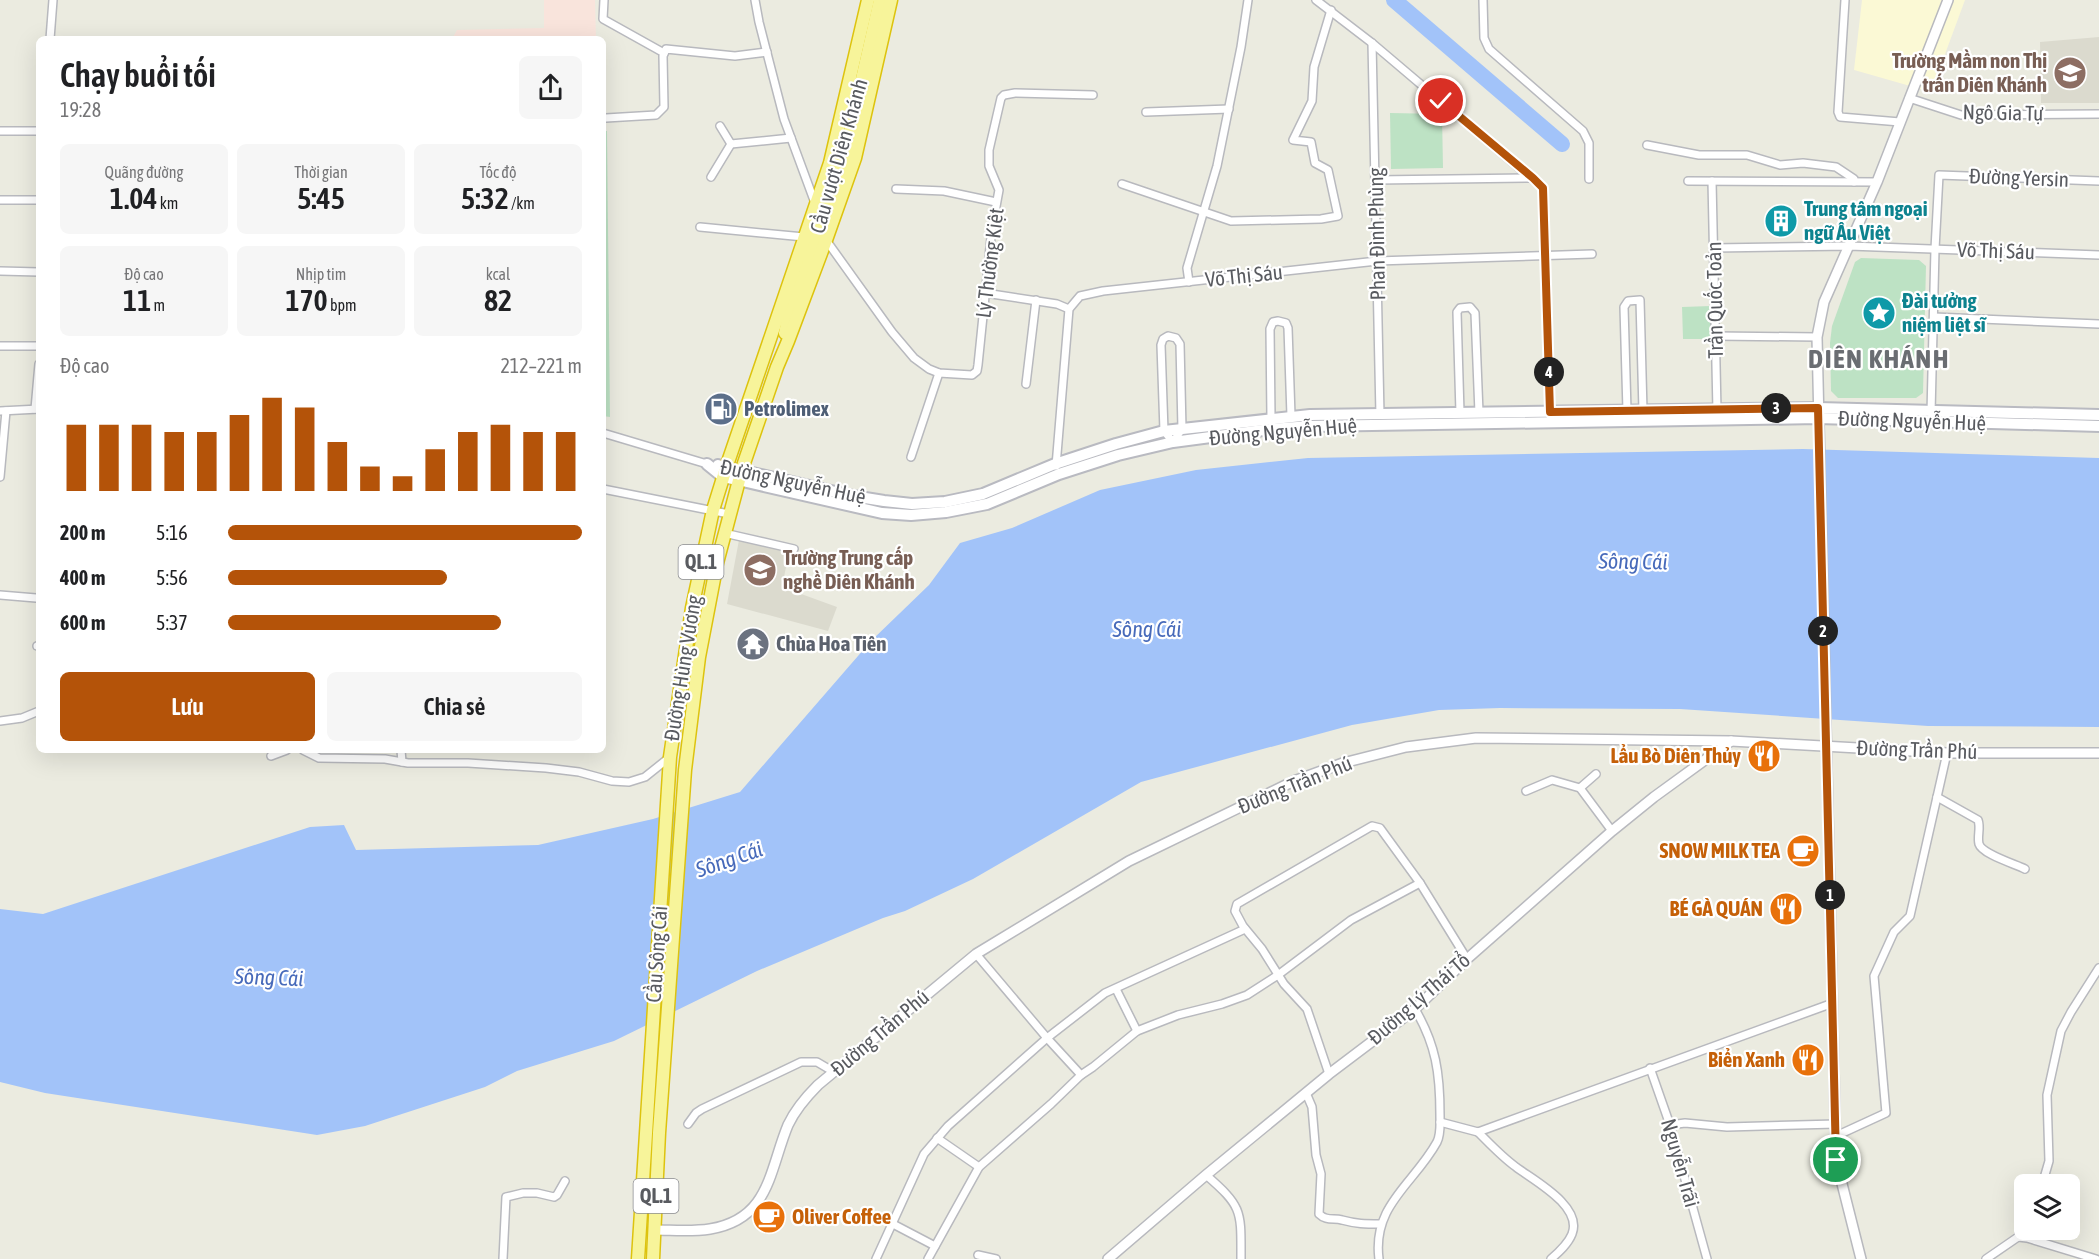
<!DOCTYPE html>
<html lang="vi">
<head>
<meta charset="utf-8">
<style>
  :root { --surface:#fff; --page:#f6f6f6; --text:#202124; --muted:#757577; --accent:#b45309 }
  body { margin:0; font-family:"Asap Condensed",sans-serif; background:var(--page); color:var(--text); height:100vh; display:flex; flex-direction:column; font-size:22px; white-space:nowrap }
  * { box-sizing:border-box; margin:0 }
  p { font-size:20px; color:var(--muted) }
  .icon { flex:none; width:33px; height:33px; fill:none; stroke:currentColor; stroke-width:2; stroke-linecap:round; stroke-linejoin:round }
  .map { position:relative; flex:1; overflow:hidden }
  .sheet { position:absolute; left:36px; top:36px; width:570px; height:717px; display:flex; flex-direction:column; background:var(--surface); border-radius:9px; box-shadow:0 6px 24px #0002 }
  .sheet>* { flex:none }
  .tools { position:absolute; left:2014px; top:1174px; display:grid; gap:12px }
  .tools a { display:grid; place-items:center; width:66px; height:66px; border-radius:9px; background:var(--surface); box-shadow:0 6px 24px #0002; font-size:30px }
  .pin { position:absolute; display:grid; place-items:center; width:51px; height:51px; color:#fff; margin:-26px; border:3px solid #fff; border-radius:50%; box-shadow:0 2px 6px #0007 }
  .km { position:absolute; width:30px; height:30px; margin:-15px; border-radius:50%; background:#222; color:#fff; font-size:16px; line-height:30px; text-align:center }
  .round { display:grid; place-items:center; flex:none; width:63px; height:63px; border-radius:9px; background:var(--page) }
  .overview { display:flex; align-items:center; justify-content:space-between; height:102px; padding:0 24px }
  h1 { font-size:33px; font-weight:600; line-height:45px }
  .metrics { display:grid; grid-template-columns:repeat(3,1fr); gap:9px; height:102px; padding:6px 24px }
  .metrics div { display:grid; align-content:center; border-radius:9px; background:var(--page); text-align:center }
  .metrics b { font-size:30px; font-weight:600 }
  .metrics small { font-size:16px; font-weight:400 }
  .metrics p { font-size:16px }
  .chart { height:168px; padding:12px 24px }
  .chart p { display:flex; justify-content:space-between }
  .chart svg { width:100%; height:108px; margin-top:6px; stroke:var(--accent); stroke-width:6 }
  .primary-button { display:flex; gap:12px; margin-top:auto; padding:12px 24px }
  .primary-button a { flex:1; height:69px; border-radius:9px; background:var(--accent); color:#fff; font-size:24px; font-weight:600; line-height:69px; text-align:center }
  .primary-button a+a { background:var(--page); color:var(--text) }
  ul { padding:0 24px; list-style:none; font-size:20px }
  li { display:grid; grid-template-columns:96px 72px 1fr; align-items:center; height:45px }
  li i { height:15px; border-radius:8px; background:var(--accent) }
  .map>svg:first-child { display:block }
  .commercial { fill:#fbf9d5 }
  .education { fill:#dbdace }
  .medical { fill:#f9e4dc }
  .green { fill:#bde2c4 }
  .water { fill:#a2c3f9 }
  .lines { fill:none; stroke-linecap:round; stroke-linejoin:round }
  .river { stroke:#a2c3f9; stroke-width:16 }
  .minor-casing { stroke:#b8b9be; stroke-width:10 }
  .tertiary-casing { stroke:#b8b9be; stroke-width:12 }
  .secondary-casing { stroke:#b9bac1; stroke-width:14 }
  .trunk-casing { stroke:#ddc30e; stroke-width:15 }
  .minor { stroke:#fff; stroke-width:7 }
  .tertiary { stroke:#fff; stroke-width:9 }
  .secondary { stroke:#fff; stroke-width:10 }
  .trunk { stroke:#f7f49a; stroke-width:12 }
  .route-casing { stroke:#fff; stroke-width:12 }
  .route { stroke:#b45309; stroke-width:8 }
  .labels { text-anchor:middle; stroke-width:4.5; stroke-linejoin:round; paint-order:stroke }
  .shield { fill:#fff; stroke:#8b8c90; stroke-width:1.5 }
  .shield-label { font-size:20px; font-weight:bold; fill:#595b60 }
  .education-label { font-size:21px; font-weight:bold; fill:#785e54; stroke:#fff; text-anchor:end }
  .street-label { font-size:21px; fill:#595b60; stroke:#fff }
  .culture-label { font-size:21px; font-weight:bold; fill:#0d838f; stroke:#fff; text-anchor:start }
  .service-label { font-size:21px; font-weight:bold; fill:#4e5e75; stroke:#fff; text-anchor:start }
  .worship-label { font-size:21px; font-weight:bold; fill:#5b616d; stroke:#fff; text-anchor:start }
  .food-label { font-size:21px; font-weight:bold; fill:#c56008; stroke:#fff; text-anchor:end }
  .water-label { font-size:22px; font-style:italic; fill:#476aba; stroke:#fff }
  .district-label { font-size:27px; font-weight:bold; letter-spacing:1.5px; fill:#6a6d72; stroke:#fff }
</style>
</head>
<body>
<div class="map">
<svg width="2099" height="1259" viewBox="0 0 2099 1259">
  <rect width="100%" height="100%" fill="#ebebe0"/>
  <polygon class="commercial" points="1862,0 1965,0 1931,92 1854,70"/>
  <g class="education">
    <polygon points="2099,37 2099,103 2041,103 2040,42"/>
    <polygon points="739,540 789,552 782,587 837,607 828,631 727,604"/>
  </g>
  <polygon class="medical" points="544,0 595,0 596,39 452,39 457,30 544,28"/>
  <g class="green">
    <polygon points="1390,113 1442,114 1443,168 1391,169"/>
    <polygon points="603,131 607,131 610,417 603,416"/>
    <polygon points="1861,258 1919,260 1926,266 1923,393 1916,398 1838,398 1831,391 1830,343 1832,326 1855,262"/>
    <polygon points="1711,306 1711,339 1683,339 1682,307"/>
  </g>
  <polygon class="water" points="1803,449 2099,458 2099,727 1928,726 1680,709 1500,708 1439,710 1352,725 1141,782 973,879 905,911 883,918 757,971 614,1041 517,1071 485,1087 365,1126 317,1135 45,1093 0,1082 0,909 43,914 310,827 344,825 356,850 538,845 653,819 740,792 871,641 929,585 960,543 1012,528 1100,490 1196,470 1308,458"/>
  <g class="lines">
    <polyline class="river" points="1394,0 1562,144"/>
    <defs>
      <g id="minor">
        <polyline points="604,0 603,19 664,53"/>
        <polyline points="755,0 759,22 784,119 815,203"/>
        <polyline points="1316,0 1372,43 1543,188 1550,416"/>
        <polyline points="1483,0 1484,38 1489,49 1583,131 1589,143 1589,179"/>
        <polyline points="1845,0 1838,112 1840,117 1900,122"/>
        <polyline points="50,39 53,0"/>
        <polyline points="1372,43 1380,415"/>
        <polyline points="1909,98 1961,115 2099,114"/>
        <polyline points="1146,112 1229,109"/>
        <polyline points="606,118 656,115 664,107 663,56 666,49 735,56 767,52"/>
        <polyline points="720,126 731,144 791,138"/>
        <polyline points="0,131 39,131"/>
        <polyline points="1647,145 1699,155 1747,155 1780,165 1803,163 1836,167 1854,179 1854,182"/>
        <polyline points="711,177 731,144"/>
        <polyline points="1376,180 1532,178"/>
        <polyline points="1688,181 1877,182"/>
        <polyline points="1712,181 1717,411"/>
        <polyline points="1122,184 1231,221 1321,219 1338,216 1328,170 1315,163 1311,142 1293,140 1312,101 1314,67 1331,10"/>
        <polyline points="896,189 944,191 996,202"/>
        <polyline points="0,200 39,200"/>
        <polyline points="700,227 804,237"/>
        <polyline points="826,240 892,332 914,358 929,369 939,373 972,375 977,371 978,365 992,228 999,190 989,166 989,150 1001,98 1004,95 1015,93 1093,95"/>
        <polyline points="1714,248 1849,246 2099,255"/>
        <polyline points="0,271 39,272"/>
        <polyline points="1189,282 1187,268 1217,166 1241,47 1248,0"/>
        <polyline points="985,293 1057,304 1069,309"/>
        <polyline points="1934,317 2099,324"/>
        <polygon points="1168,336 1176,338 1180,344 1182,429 1173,442 1164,431 1161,345 1163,339"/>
        <polyline points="1715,336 1817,337"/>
        <polyline points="0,346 39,346"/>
        <polyline points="1026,384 1036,300"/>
        <polyline points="35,409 39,364"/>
        <polyline points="0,411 39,409"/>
        <polyline points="1627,411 1624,307 1628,301 1640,300 1643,411"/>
        <polyline points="1460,413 1457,312 1460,308 1470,307 1475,313 1479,413"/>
        <polyline points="1931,413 1935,249 1939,175 2099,181"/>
        <polyline points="1271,418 1270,329 1273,322 1278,321 1286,323 1288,328 1291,416"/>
        <polyline points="603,433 707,464"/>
        <polyline points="911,457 939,373"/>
        <polyline points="1056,466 1069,309 1080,296 1103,291 1377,261 1592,254"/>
        <polyline points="0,477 6,411"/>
        <polyline points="603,489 729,514"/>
        <polyline points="724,533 794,549"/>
        <polyline points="0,595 36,598"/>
        <polyline points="37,646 39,646"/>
        <polyline points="0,721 22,718 39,711"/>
        <polyline points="303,750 319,758 385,759 408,763 468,763 546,768 579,772 612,781 629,782 645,777 670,757"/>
        <polyline points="401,750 402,762"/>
        <polyline points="271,756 287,750"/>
        <polyline points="1580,788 1596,774"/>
        <polyline points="1526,791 1552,780 1580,788 1612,831"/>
        <path d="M 1937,797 L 1978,820 C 1981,828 1977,836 1979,844 C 1982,854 2015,864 2025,869"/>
        <polyline points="1245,929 1105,993 1047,1038 1081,1075 1093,1067 1137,1031 1178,1015 1222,1004 1247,995 1278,975 1351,920 1420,883 1467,959"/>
        <polyline points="1116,989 1137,1031"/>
        <polyline points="1650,1068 1670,1125 1707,1259"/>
        <polyline points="1329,1074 1307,1009 1284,984 1262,949 1243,926 1235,911 1237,904 1372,826 1380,828 1420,883"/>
        <path d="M 1306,1093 L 1312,1107 L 1316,1155 L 1321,1174 L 1319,1214 C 1326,1221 1333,1218 1342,1220 C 1357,1224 1364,1224 1381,1224"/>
        <polyline points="1440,1122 1478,1132 1833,1003"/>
        <polyline points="688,1124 696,1113 702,1109 801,1062 817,1062 834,1072"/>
        <polyline points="1670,1125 1685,1123 1727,1127 1836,1124"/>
        <path d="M 1478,1132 C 1490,1144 1502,1157 1516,1167 C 1533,1180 1583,1206 1572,1234 C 1568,1244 1559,1252 1551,1259"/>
        <polyline points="1836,1136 1886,1113 1874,976 1894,932 1910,916 1947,753"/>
        <polyline points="937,1138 979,1167"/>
        <path d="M 1206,1175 C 1243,1207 1241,1211 1241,1259"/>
        <polyline points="2042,1185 2049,1161 2047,1095 2061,1031 2071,1012 2099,968"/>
        <polyline points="891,1223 935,1246"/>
        <polyline points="2018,1237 2025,1221"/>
        <polyline points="978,1255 996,1259"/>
        <polyline points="503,1259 506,1197 523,1193 537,1193 554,1197 557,1195 565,1181"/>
        <polyline points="876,1259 924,1154 948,1126 1047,1038 976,954"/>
        <polyline points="928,1259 979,1167 1051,1104 1081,1075"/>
        <path d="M 1379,1259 C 1372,1205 1414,1184 1437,1142 C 1441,1134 1440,1124 1440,1115 C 1440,1073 1436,1045 1415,1009"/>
        <polyline points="1986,1259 2018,1237 2027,1238 2096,1259"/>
      </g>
      <g id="tertiary">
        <path d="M 654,1230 C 672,1230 692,1232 710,1229 C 770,1219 769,1171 788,1125 C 795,1110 806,1097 818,1085 L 976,954 L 1129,861 L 1294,781 L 1343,763 L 1406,747 L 1476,738 L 1731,741 L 1947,753 L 2099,753"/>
        <polyline points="1108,1259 1206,1175 1329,1074 1415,1009 1467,959 1612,831 1654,797 1731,741"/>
        <polyline points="1861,1259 1836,1160 1817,337 1824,302 1877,182 1948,0"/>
      </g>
      <g id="secondary">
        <polyline points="707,464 723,477 738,480 882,513 911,515 946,512 987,504 1059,474 1118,455 1173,442 1271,429 1311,426 1818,418 2099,426"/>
        <polyline points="718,465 853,496 884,501 912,504 945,502 983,494 1055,464 1116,444 1164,431 1310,415 1818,408 2099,415"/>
      </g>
      <g id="trunk">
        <polyline points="785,333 790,310 845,153 880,0"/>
        <polyline points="638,1259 670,757 692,608 713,510 727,465 830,163 868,0"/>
        <polyline points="653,1259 659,1133 685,770 699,657 717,563 742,469 777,367 788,341 826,240 855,158 891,0"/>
      </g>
    </defs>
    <use href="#minor" class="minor-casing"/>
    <use href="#tertiary" class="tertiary-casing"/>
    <use href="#secondary" class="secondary-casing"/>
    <use href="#trunk" class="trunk-casing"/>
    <use href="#minor" class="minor"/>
    <use href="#tertiary" class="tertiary"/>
    <use href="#secondary" class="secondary"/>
    <use href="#trunk" class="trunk"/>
  </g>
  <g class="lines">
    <defs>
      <polyline id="route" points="1441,101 1533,178 1543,188 1550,412 1818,408 1836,1160"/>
    </defs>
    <use href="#route" class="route-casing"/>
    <use href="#route" class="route"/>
  </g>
  <defs>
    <symbol id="school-disc" viewBox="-11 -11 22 22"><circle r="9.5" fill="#8d6e63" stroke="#fff"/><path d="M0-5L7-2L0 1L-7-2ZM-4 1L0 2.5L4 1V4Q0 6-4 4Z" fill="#fff"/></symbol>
    <symbol id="building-disc" viewBox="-11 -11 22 22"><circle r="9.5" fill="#0f9aa8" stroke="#fff"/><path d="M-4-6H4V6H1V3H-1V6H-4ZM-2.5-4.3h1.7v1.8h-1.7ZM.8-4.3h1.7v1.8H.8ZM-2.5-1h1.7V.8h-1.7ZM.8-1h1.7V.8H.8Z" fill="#fff"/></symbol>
    <symbol id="sight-disc" viewBox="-11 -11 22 22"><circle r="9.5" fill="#0f9aa8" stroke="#fff"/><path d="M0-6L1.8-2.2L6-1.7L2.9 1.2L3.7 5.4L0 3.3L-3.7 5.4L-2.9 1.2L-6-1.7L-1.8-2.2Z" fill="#fff"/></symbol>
    <symbol id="fuel-disc" viewBox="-11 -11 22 22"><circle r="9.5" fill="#5c6f8a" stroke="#fff"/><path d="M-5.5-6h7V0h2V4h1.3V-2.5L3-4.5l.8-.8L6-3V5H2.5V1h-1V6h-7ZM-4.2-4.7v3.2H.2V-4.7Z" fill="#fff"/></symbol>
    <symbol id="temple-disc" viewBox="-11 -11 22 22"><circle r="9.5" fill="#6b7280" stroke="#fff"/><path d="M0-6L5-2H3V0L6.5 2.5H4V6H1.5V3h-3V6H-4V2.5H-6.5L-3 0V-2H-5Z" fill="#fff"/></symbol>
    <symbol id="restaurant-disc" viewBox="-11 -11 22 22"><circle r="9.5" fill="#e8710a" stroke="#fff"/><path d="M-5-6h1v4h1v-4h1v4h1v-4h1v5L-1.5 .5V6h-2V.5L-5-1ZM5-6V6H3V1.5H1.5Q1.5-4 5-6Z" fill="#fff"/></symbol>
    <symbol id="cafe-disc" viewBox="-11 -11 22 22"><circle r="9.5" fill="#e8710a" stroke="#fff"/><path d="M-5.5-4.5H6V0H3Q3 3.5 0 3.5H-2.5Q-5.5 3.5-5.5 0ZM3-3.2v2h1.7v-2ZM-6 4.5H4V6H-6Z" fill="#fff"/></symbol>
  </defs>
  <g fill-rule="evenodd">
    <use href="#school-disc" x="2051" y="54" width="38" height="38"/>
    <use href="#building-disc" x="1762" y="202" width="38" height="38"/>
    <use href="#sight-disc" x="1860" y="294" width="38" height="38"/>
    <use href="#fuel-disc" x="702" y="390" width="38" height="38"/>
    <use href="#school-disc" x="741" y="551" width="38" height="38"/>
    <use href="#temple-disc" x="734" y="625" width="38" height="38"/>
    <use href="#restaurant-disc" x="1745" y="737" width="38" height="38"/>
    <use href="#cafe-disc" x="1784" y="832" width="38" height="38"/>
    <use href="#restaurant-disc" x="1767" y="890" width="38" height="38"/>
    <use href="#restaurant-disc" x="1789" y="1041" width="38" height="38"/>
    <use href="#cafe-disc" x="750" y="1198" width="38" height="38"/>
  </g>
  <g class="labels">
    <g class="shield">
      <rect x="678.5" y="545" width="45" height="34" rx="4.5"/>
      <rect x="633.5" y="1179" width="45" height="34" rx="4.5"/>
    </g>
    <g class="shield-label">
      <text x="701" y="569">QL.1</text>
      <text x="656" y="1203">QL.1</text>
    </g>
    <g class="education-label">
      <text x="2047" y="68">Trường Mầm non Thị<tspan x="2047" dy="24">trấn Diên Khánh</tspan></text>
      <text x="783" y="565" text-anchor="start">Trường Trung cấp<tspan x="783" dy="24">nghề Diên Khánh</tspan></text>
    </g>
    <g class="street-label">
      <text transform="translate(2003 113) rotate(1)" y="7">Ngô Gia Tự</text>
      <text transform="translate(839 156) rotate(-74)" y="7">Cầu vượt Diên Khánh</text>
      <text transform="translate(2019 178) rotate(2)" y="7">Đường Yersin</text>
      <text transform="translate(1377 234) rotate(-91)" y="7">Phan Đình Phùng</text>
      <text transform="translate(1996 251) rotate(2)" y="7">Võ Thị Sáu</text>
      <text transform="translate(990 263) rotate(-83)" y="7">Lý Thường Kiệt</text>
      <text transform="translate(1244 276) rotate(-6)" y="7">Võ Thị Sáu</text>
      <text transform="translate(1715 300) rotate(-91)" y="7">Trần Quốc Toản</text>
      <text transform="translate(1912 421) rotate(2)" y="7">Đường Nguyễn Huệ</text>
      <text transform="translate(1283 432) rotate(-5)" y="7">Đường Nguyễn Huệ</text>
      <text transform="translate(793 482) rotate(12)" y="7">Đường Nguyễn Huệ</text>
      <text transform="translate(683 668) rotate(-81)" y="7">Đường Hùng Vương</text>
      <text transform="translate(1917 750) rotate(2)" y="7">Đường Trần Phú</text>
      <text transform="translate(1295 785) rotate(-22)" y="7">Đường Trần Phú</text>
      <text transform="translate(657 954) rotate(-86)" y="7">Cầu Sông Cái</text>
      <text transform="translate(1419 999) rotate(-41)" y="7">Đường Lý Thái Tổ</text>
      <text transform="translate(880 1033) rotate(-40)" y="7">Đường Trần Phú</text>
      <text transform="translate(1680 1163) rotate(74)" y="7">Nguyễn Trãi</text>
    </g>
    <g class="culture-label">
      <text x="1804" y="216">Trung tâm ngoại<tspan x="1804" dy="24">ngữ Âu Việt</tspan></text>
      <text x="1902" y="308">Đài tưởng<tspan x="1902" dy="24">niệm liệt sĩ</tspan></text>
    </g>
    <g class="service-label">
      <text x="744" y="416">Petrolimex</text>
    </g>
    <g class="worship-label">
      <text x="776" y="651">Chùa Hoa Tiên</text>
    </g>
    <g class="food-label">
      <text x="1741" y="763">Lẩu Bò Diên Thủy</text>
      <text x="1780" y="858">SNOW MILK TEA</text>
      <text x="1763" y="916">BÉ GÀ QUÁN</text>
      <text x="1785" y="1067">Biển Xanh</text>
      <text x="792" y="1224" text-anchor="start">Oliver Coffee</text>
    </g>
    <g class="water-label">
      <text transform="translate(1633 561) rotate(1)" y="8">Sông Cái</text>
      <text x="1147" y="637">Sông Cái</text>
      <text transform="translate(729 859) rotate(-19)" y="8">Sông Cái</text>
      <text transform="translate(269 977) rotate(2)" y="8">Sông Cái</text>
    </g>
    <g class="district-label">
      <text x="1879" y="368">DIÊN KHÁNH</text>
    </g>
  </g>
</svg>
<div class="tools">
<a><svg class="icon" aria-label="layers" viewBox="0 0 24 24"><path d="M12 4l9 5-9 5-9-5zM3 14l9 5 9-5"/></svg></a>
</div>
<div class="pin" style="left:1836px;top:1160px;background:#1e9e55"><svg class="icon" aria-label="arrive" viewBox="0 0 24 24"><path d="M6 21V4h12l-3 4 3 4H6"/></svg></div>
<div class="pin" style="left:1441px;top:101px;background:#d93025"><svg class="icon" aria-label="check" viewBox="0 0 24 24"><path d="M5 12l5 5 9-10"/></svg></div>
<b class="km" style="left:1830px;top:895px">1</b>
<b class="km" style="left:1823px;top:631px">2</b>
<b class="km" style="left:1776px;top:408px">3</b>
<b class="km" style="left:1549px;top:372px">4</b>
<section class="sheet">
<div class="overview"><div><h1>Chạy buổi tối</h1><p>19:28</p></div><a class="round"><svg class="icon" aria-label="share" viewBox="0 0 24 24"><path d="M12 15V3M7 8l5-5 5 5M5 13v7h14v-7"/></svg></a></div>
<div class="metrics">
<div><p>Quãng đường</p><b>1.04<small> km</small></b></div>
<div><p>Thời gian</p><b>5:45</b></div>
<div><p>Tốc độ</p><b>5:32<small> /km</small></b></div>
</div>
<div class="metrics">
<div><p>Độ cao</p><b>11<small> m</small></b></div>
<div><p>Nhịp tim</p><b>170<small> bpm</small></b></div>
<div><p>kcal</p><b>82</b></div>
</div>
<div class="chart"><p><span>Độ cao</span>212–221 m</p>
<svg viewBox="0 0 160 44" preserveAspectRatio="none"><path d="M5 44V17M15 44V17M25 44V17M35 44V20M45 44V20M55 44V13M65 44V6M75 44V10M85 44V24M95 44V34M105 44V38M115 44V27M125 44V20M135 44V17M145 44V20M155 44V20"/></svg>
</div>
<ul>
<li><b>200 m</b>5:16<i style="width:100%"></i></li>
<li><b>400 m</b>5:56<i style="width:62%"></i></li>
<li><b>600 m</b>5:37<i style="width:77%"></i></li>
</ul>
<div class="primary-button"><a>Lưu</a><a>Chia sẻ</a></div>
</section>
</div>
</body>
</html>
